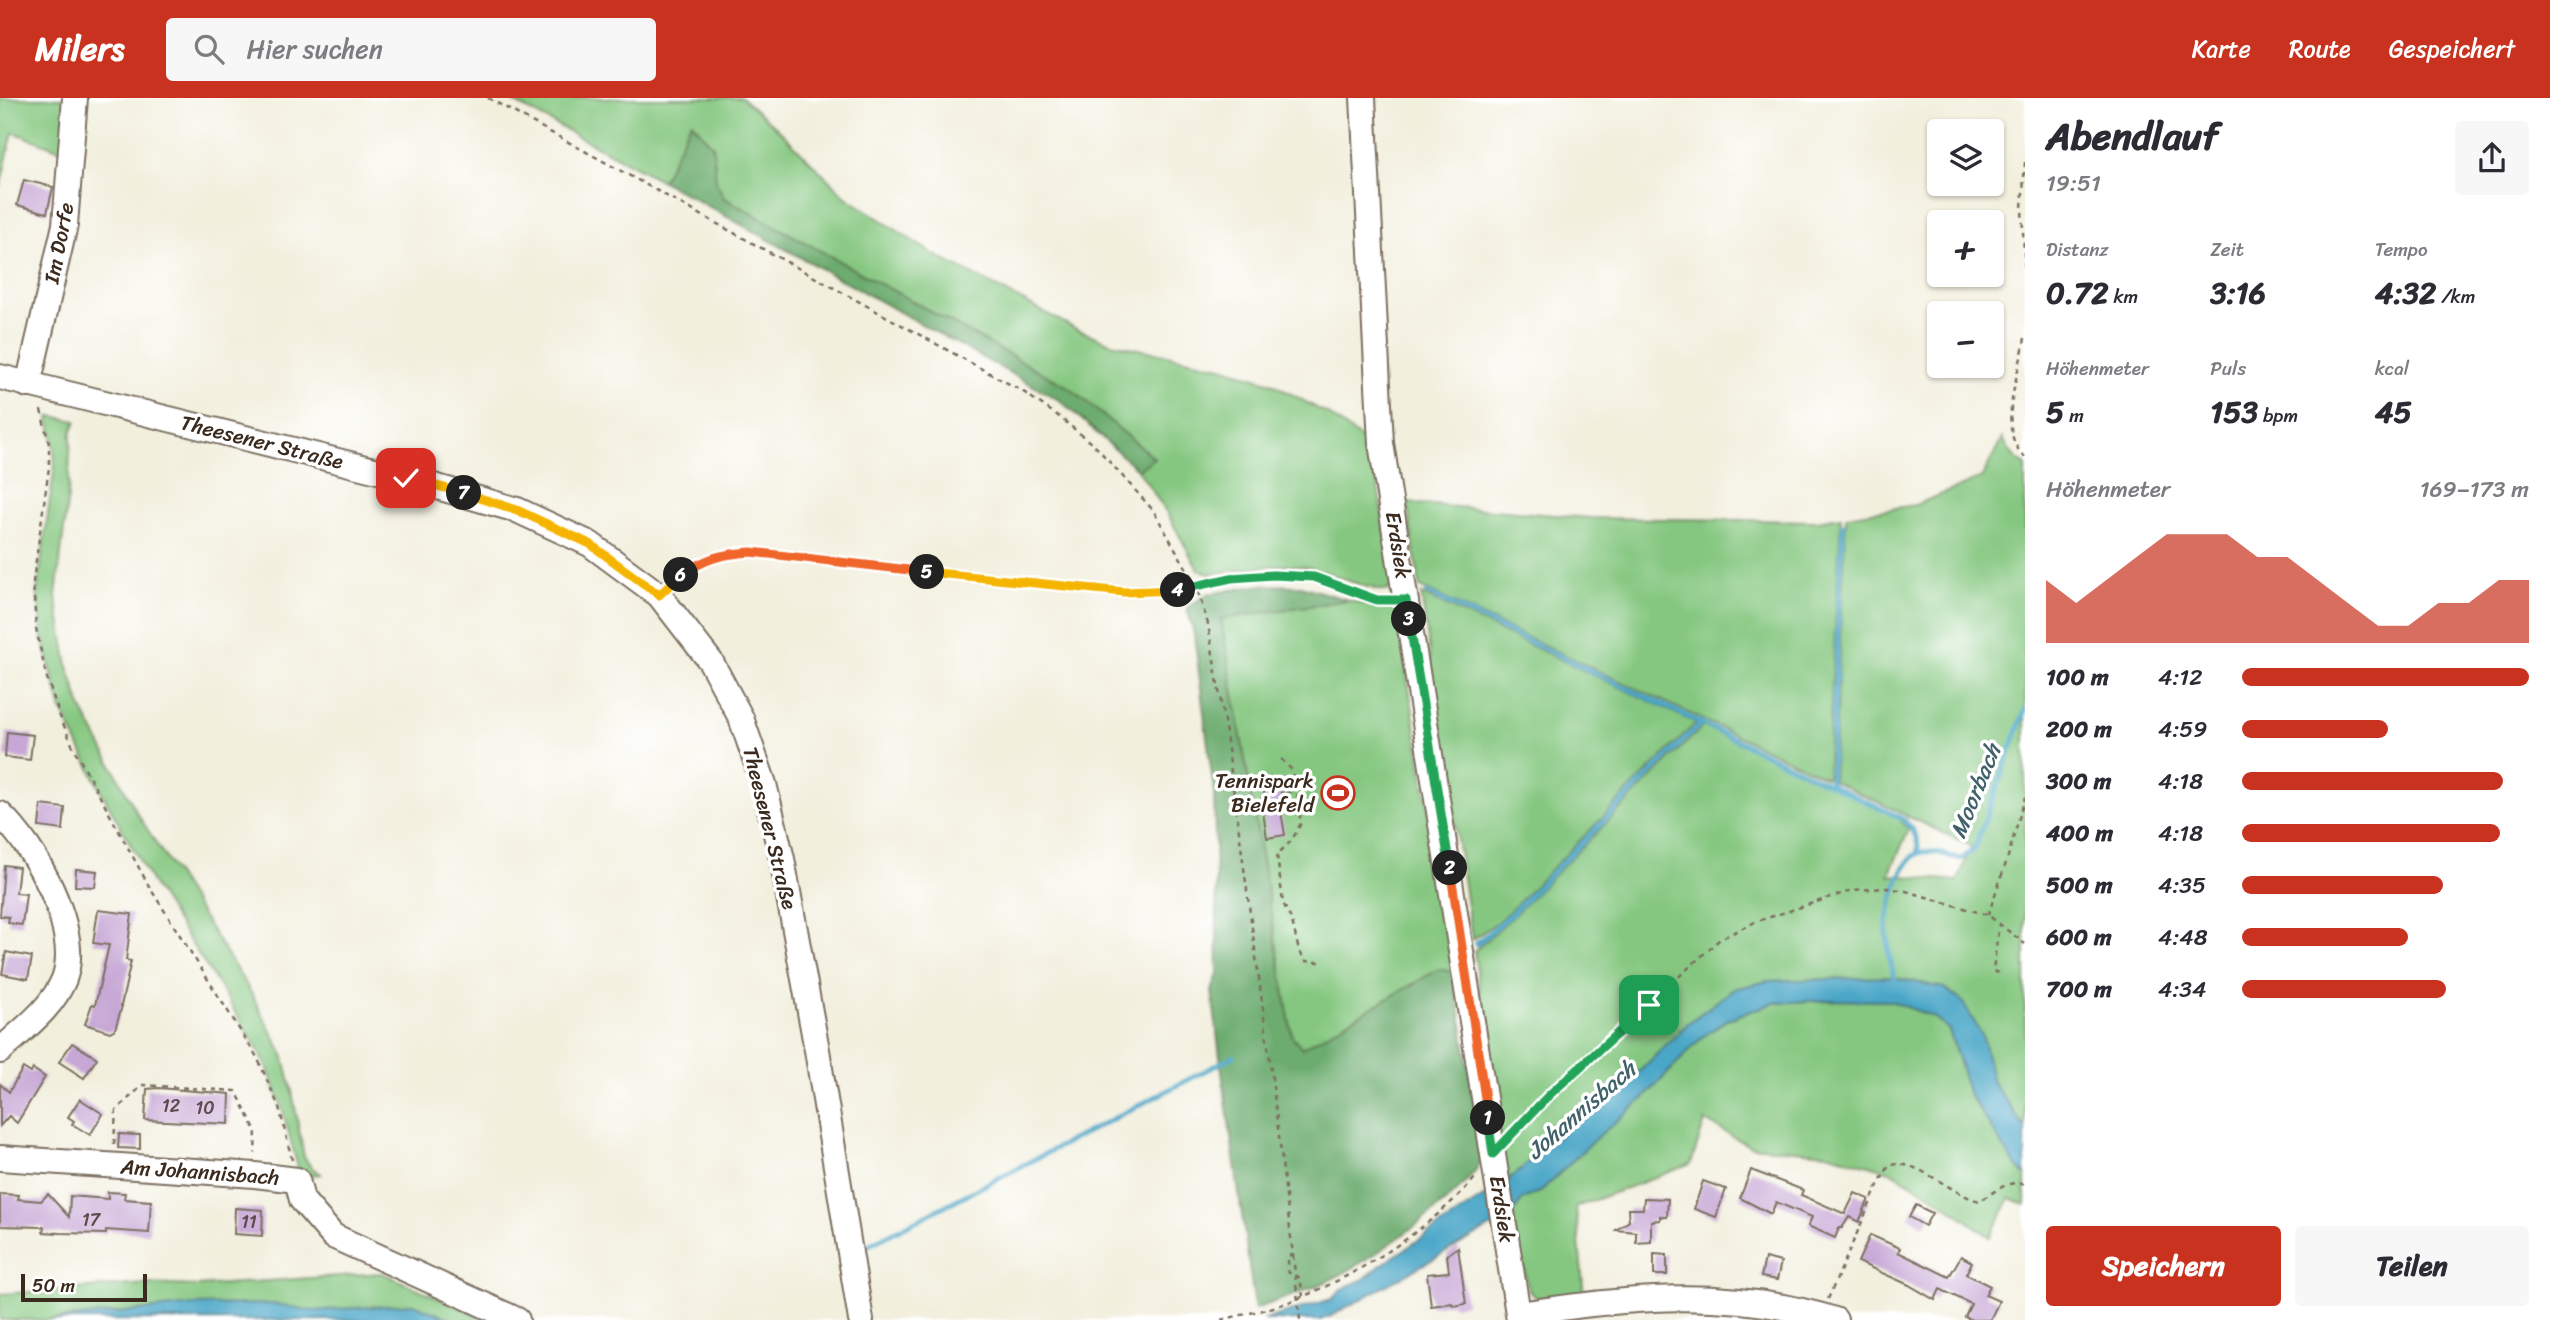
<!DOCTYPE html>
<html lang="de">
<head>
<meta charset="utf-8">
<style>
  :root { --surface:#fff; --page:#f7f7f7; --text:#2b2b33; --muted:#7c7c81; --accent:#c8321e }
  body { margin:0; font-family:Sriracha,sans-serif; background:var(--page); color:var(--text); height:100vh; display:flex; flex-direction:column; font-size:26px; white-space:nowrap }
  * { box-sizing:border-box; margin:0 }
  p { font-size:23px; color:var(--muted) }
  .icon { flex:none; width:38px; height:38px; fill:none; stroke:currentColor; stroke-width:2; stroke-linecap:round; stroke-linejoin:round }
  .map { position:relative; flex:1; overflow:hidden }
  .sheet { display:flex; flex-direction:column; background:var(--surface); width:525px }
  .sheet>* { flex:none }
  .buttons { position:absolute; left:1927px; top:21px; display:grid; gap:14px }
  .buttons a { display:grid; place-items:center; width:77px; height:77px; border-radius:7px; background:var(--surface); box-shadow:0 2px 5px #0004; font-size:35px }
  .scale { position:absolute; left:21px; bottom:18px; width:126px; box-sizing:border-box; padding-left:7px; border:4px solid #3b2a1e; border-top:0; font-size:19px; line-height:24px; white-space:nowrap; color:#3b2a1e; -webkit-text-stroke:5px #fff; paint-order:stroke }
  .pin { position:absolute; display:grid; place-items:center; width:60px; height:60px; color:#fff; margin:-30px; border-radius:14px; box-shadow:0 4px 10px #0006 }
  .km { position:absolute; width:35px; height:35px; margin:-18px; border-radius:50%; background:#222; color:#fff; font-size:19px; line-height:35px; text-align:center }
  .round { display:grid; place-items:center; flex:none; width:74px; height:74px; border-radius:7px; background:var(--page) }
  .headline { display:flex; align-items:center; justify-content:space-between; height:119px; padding:0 21px }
  h1 { font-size:38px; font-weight:800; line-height:52px }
  .stats { display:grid; grid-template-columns:repeat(3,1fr); gap:10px; height:119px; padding:7px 21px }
  .stats div { display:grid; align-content:center }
  .stats b { font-size:30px; font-weight:800 }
  .stats small { font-size:19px; font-weight:400 }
  .stats p { font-size:19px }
  .chart { height:196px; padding:14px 21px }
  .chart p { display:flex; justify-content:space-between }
  .chart svg { width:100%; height:126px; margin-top:7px; fill:var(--accent); opacity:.7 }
  .action { display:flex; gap:14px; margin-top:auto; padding:14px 21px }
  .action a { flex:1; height:80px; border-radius:7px; background:var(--accent); color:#fff; font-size:28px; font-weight:800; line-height:80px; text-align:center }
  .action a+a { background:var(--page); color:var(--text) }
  ul { padding:0 21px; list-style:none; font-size:23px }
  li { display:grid; grid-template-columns:112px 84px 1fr; align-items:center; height:52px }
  li i { height:18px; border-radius:9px; background:var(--accent) }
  header { display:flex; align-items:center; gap:42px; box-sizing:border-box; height:98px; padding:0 35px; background:var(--accent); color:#fff }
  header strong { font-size:33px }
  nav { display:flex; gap:38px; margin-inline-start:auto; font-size:24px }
  .search { width:490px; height:63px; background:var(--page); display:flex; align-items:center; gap:18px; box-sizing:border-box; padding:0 24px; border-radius:7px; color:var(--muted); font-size:26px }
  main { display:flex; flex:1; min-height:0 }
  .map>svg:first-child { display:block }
  .green { fill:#85c780; stroke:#60784f; stroke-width:2 }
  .forest { fill:#6cac6e; stroke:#546b46; stroke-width:2 }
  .water { fill:#49a6c7; stroke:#426872; stroke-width:2 }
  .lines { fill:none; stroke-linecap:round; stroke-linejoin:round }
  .stream { stroke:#49a6c7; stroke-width:5 }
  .building { fill:#c7a7d6 }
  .minor-casing { stroke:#7b6f61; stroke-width:28 }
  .path { stroke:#7b6f61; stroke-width:2.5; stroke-dasharray:5 5; stroke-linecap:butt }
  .minor { stroke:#fff; stroke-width:24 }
  .path-bridge { stroke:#7b6f61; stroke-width:2.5; stroke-dasharray:5 5; stroke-linecap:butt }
  .split-1-casing { stroke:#fff; stroke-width:14 }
  .split-2-casing { stroke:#fff; stroke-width:14 }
  .split-3-casing { stroke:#fff; stroke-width:14 }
  .split-4-casing { stroke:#fff; stroke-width:14 }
  .split-5-casing { stroke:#fff; stroke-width:14 }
  .split-6-casing { stroke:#fff; stroke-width:14 }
  .split-7-casing { stroke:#fff; stroke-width:14 }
  .split-8-casing { stroke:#fff; stroke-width:14 }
  .split-1 { stroke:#22a559; stroke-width:9 }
  .split-2 { stroke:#f0652b; stroke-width:9 }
  .split-3 { stroke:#22a559; stroke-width:9 }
  .split-4 { stroke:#22a559; stroke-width:9 }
  .split-5 { stroke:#f5b400; stroke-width:9 }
  .split-6 { stroke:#f0652b; stroke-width:9 }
  .split-7 { stroke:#f5b400; stroke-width:9 }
  .split-8 { stroke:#f5b400; stroke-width:9 }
  .labels { text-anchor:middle; stroke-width:7; stroke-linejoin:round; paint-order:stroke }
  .number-label { font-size:18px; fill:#5e494c }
  .street-label { font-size:21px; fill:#3b2a1e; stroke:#fff }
  .poi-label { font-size:21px; fill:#3b2a1e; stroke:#fff; text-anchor:end }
  .water-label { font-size:23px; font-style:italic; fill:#41626a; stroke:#fff }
</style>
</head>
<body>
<header>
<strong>Milers</strong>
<div class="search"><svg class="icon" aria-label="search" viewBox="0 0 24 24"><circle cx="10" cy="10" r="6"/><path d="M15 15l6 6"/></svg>Hier suchen</div>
<nav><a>Karte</a><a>Route</a><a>Gespeichert</a></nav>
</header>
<main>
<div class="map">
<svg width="2025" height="1222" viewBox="0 0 2025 1222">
  <rect width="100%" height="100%" fill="#fff"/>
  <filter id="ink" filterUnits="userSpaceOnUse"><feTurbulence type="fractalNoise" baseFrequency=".0143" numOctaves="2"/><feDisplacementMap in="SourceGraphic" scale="14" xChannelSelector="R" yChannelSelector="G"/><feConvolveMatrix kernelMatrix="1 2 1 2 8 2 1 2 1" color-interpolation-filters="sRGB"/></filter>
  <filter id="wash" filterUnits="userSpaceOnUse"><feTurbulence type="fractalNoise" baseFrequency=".00686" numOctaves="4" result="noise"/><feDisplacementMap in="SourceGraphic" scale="28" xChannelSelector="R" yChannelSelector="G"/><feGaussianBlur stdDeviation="1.57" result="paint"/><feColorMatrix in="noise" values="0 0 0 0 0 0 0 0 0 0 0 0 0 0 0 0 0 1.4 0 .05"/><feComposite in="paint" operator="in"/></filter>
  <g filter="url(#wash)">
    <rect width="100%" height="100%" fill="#f2efdd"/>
    <g class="green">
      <polygon points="0,0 69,0 66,54 13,34 0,89"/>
      <path d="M 506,0 L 742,0 L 780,33 L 846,99 L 933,156 L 1076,231 L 1111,245 L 1222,269 L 1271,285 L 1326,315 L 1364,343 L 1373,357 L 1393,486 L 1387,493 C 1354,489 1324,469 1291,467 C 1266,466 1234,473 1209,476 L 1198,471 L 1167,415 L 1138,372 L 1153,359 L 1070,290 L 724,100 L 716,84 L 713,48 L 692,24 L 662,83 Z"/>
      <polygon points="51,318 76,323 71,335 68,397 56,498 68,568 81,609 137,715 250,893 283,956 292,993 304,1059 312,1070 321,1076 300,1078 282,1010 266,966 223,894 155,790 103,697 62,613 43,543 37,493 55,366 53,341 49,320"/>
      <path d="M 2002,340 C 2008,350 2014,362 2025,366 L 2025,1030 L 1993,985 L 1982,937 L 1944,890 L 1891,879 L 1768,883 L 1734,891 L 1688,925 L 1641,972 L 1506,1084 L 1474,853 L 1509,822 L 1703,628 L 1899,720 L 1909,731 L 1889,777 L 1958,783 L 1971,748 L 1833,683 L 1846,418 L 1915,407 L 1982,380 Z"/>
      <polygon points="1407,405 1591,420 1816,423 1841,419 1827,680 1420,489"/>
      <polygon points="1421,496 1696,625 1504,819 1472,842"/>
      <polygon points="1348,502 1397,513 1454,874 1439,871 1302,950 1292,939 1221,520"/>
      <polygon points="1831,902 1891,903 1934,919 1949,932 1969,996 2014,1065 2025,1077 2025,1107 2010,1100 1990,1139 1939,1102 1890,1073 1827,1055 1750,1048 1705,1023 1691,1066 1576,1109 1584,1199 1537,1200 1529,1193 1511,1117 1523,1101 1540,1094 1595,1041 1644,1000 1701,940 1728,921 1773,905"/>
      <polygon points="382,1175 488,1222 453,1222 413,1206 313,1213 276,1206 192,1207 51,1222 0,1222 0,1196 147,1186 197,1188"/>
    </g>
    <g class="forest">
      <polygon points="691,24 713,48 716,84 724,100 1070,290 1154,360 1138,372 1061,303 662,83"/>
      <path d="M 1262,487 L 1301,488 L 1348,502 L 1221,521 L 1292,938 L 1302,950 L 1439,871 L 1454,874 L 1482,1060 C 1471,1094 1369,1163 1336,1179 C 1310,1192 1283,1201 1255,1211 L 1221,967 L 1212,893 L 1218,875 L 1214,695 L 1194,536 L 1187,510 L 1207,496 Z"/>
    </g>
    <g class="water">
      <polygon points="1891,879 1944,890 1962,903 1982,937 1993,985 2025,1030 2025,1077 2014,1065 1969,996 1949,932 1934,919 1891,903 1831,902 1773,905 1728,921 1701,940 1644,1000 1595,1041 1540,1094 1523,1101 1511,1117 1498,1125 1331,1218 1320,1222 1263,1222 1332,1201 1341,1191 1364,1181 1381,1167 1506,1084 1592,1009 1641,972 1688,925 1734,891 1768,883"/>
      <polygon points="276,1206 313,1213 413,1206 453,1222 51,1222 192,1207"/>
    </g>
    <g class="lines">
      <g class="stream">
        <path d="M 1427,495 L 1905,722 C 1912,732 1921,742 1917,755"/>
        <polyline points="1830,686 1843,427"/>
        <polyline points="1476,846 1507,820 1701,625"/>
        <path d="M 1895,885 C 1892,870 1888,853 1887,837 C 1885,821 1901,759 1919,755 C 1932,751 1948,758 1961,761 L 1974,752 L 2025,612"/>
        <polyline points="869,1147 1234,958"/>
      </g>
    </g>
    <g id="blocks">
      <g class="building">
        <polygon points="24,82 53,89 47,115 17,107"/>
        <polygon points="7,634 33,637 30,662 5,659"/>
        <polygon points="1288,681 1290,694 1281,695 1282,702 1279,702 1285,737 1267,740 1261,701 1265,700 1263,685"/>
        <polygon points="41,707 65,710 63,732 39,729"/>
        <polygon points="4,767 19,769 16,795 26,796 22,827 8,825 9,819 0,818"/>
        <polygon points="76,771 97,773 95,789 75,788"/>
        <polygon points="98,812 132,816 126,862 131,863 121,908 122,908 115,931 110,934 85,926 92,906 95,907 109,847 93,845"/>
        <polygon points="6,854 32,859 28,881 2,876"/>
        <polygon points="72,945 97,960 84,980 59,964"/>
        <polygon points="23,970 31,975 33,971 45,979 17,1025 9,1018 0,1028 0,986 9,994"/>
        <polygon points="159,990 230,996 229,1026 145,1022 147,991"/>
        <polygon points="80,1001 103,1016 90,1037 72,1026 74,1023 68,1019"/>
        <polygon points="119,1036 140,1037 140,1051 118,1050"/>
        <polygon points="1751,1072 1803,1092 1801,1097 1845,1116 1855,1095 1869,1101 1859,1124 1849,1119 1842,1130 1839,1130 1835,1140 1808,1128 1812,1119 1776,1104 1771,1116 1740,1100"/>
        <polygon points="1703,1083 1726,1091 1716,1119 1694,1111"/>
        <polygon points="108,1094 125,1095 124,1101 151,1103 149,1135 106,1132 106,1136 60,1135 43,1134 44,1129 0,1128 0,1096 19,1097 18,1101 41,1103 48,1096 69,1119 70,1098 108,1101"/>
        <polygon points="1644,1100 1668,1101 1667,1119 1660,1118 1660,1122 1651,1123 1651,1144 1636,1145 1636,1134 1616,1132 1629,1123 1628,1111 1643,1111"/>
        <polygon points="1916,1107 1932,1115 1925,1128 1909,1119"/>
        <polygon points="235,1110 263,1112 262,1138 234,1136"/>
        <polygon points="1870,1137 1900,1150 1898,1154 1949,1179 1961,1158 1972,1164 1966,1176 1990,1188 1985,1197 1999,1203 1990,1222 1972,1222 1965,1219 1971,1206 1940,1191 1935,1202 1909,1187 1858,1164"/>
        <polygon points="1458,1149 1466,1206 1453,1208 1452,1205 1431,1208 1427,1176 1449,1174 1447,1157"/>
        <polygon points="1654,1156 1667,1157 1667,1177 1654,1177"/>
        <polygon points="1765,1160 1781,1164 1777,1182 1761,1179"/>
      </g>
    </g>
  </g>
  <g filter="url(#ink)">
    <use href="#blocks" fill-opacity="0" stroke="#7b6f61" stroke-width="2"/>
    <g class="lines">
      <defs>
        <g id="minor">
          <polyline points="1363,0 1381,345 1519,1222"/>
          <polyline points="0,279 406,380 517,412 590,446 659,497 711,564 741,620 764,686 782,761 817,952 861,1222"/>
          <polyline points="28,287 65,127 75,0"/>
          <path d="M 0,716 C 35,748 82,833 64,881 C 52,911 23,931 0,953"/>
          <polyline points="0,1060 255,1077 297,1082 302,1102 333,1138 517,1222"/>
          <path d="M 1519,1216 C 1628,1200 1726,1188 1835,1222"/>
        </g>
      </defs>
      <use href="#minor" class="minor-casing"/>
      <g class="path">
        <polyline points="488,0 1022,293 1061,320 1097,350 1153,412 1196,487 1208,526 1225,629 1270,963 1293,1157 1288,1158 1288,1174 1300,1180 1303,1198"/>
        <polyline points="2025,64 2022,110 2025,178"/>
        <path d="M 2025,240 C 2020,274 1995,333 2025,359"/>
        <polyline points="41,312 49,346 49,369 33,484 36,530 46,577 59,616 74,651 150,790 257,959 279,1009 292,1062"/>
        <path d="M 674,483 C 697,462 722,456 751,454 L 1124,494 L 1177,492 L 1231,480 L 1273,477 L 1314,479 L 1378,502 L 1384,502"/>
        <polyline points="1281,661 1292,672 1300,710 1300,727 1292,742 1277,757 1283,805 1292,823 1299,853 1306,863 1320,864"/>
        <polyline points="1988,817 2007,762 2025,699"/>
        <polyline points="1998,875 1993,873 1999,826"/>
        <polyline points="1511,1036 1550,997 1720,841 1755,824 1853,792 1886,790 1906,793 1988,817 2025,846"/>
        <polyline points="114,1046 116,1012 143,987 236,993 256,1033 255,1055"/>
        <path d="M 1828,1201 L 1879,1085 L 1889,1068 C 1913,1057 1953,1098 1980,1103 C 1993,1095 2009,1080 2025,1087"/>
        <path d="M 1221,1222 C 1244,1216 1267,1212 1289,1204 C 1356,1179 1428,1133 1476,1079"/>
      </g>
      <use href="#minor" class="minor"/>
      <polyline class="path-bridge" points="1293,1157 1300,1222"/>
    </g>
  </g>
  <g class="lines" filter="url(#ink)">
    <defs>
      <polyline id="split-1" points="1488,1020 1493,1056 1549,997 1649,907"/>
      <polyline id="split-2" points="1450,770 1488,1020"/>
      <polyline id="split-3" points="1409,521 1450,770"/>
      <polyline id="split-4" points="1178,492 1231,480 1273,477 1314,479 1377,502 1406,502 1409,521"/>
      <polyline id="split-5" points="927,474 1124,494 1178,492"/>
      <path id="split-6" d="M 681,477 C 706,460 721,456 751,454 L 927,474"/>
      <polyline id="split-7" points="464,395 517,412 590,446 659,497 681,477"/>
      <polyline id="split-8" points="406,380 464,395"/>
    </defs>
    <use href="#split-1" class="split-1-casing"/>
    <use href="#split-2" class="split-2-casing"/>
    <use href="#split-3" class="split-3-casing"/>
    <use href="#split-4" class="split-4-casing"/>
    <use href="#split-5" class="split-5-casing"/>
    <use href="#split-6" class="split-6-casing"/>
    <use href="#split-7" class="split-7-casing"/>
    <use href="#split-8" class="split-8-casing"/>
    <use href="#split-1" class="split-1"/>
    <use href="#split-2" class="split-2"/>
    <use href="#split-3" class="split-3"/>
    <use href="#split-4" class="split-4"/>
    <use href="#split-5" class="split-5"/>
    <use href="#split-6" class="split-6"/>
    <use href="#split-7" class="split-7"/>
    <use href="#split-8" class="split-8"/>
  </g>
  <defs>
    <symbol id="stadium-ring" viewBox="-11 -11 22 22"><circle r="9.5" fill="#fff" stroke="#c8321e" stroke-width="1.5"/><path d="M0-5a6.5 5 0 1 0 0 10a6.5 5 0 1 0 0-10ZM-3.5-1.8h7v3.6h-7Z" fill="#c8321e"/></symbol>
  </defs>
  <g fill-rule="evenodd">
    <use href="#stadium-ring" x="1319" y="676" width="38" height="38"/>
  </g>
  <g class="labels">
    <g class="number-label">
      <text x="171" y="1014">12</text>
      <text x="205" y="1016">10</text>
      <text x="91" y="1128">17</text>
      <text x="249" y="1130">11</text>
    </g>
    <g class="street-label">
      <text transform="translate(59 145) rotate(-79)" y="7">Im Dorfe</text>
      <text transform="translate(262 344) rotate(14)" y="7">Theesener Straße</text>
      <text transform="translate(1398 447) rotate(81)" y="7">Erdsiek</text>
      <text transform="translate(770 730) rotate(76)" y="7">Theesener Straße</text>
      <text transform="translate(200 1074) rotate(4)" y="7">Am Johannisbach</text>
      <text transform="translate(1502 1111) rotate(81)" y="7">Erdsiek</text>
    </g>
    <g class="poi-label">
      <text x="1314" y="690">Tennispark<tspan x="1314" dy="24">Bielefeld</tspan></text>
    </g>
    <g class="water-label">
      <text transform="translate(1975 693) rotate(-68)" y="8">Moorbach</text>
      <text transform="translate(1581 1012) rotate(-41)" y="8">Johannisbach</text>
    </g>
  </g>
</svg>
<div class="buttons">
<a><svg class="icon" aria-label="layers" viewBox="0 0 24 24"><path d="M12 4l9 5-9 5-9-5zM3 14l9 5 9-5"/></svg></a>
<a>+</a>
<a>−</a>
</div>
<div class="scale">50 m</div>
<div class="pin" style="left:1649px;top:907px;background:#1e9e55"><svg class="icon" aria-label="arrive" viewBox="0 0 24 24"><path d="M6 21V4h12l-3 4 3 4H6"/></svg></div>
<div class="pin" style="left:406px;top:380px;background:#d93025"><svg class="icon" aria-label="check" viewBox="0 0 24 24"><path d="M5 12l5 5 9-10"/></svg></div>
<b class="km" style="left:1488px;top:1020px">1</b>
<b class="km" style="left:1450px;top:770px">2</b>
<b class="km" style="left:1409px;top:521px">3</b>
<b class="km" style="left:1178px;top:492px">4</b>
<b class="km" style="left:927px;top:474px">5</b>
<b class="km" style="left:681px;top:477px">6</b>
<b class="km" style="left:464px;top:395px">7</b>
</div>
<section class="sheet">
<div class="headline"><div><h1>Abendlauf</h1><p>19:51</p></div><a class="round"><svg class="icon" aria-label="share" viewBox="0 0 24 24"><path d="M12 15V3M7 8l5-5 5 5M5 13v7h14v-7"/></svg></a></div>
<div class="stats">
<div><p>Distanz</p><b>0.72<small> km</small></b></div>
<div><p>Zeit</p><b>3:16</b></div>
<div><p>Tempo</p><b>4:32<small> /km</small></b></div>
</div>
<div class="stats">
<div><p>Höhenmeter</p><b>5<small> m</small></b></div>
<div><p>Puls</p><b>153<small> bpm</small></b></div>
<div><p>kcal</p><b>45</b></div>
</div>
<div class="chart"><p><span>Höhenmeter</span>169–173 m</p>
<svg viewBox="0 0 160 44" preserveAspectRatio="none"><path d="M0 44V22L10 30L20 22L30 14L40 6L50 6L60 6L70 14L80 14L90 22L100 30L110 38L120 38L130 30L140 30L150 22L160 22V44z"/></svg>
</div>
<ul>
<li><b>100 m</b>4:12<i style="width:100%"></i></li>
<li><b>200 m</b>4:59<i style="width:51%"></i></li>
<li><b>300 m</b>4:18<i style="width:91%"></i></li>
<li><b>400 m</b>4:18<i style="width:90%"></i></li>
<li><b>500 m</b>4:35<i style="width:70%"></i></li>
<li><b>600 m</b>4:48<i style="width:58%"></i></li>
<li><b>700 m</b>4:34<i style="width:71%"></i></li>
</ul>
<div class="action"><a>Speichern</a><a>Teilen</a></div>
</section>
</main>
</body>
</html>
